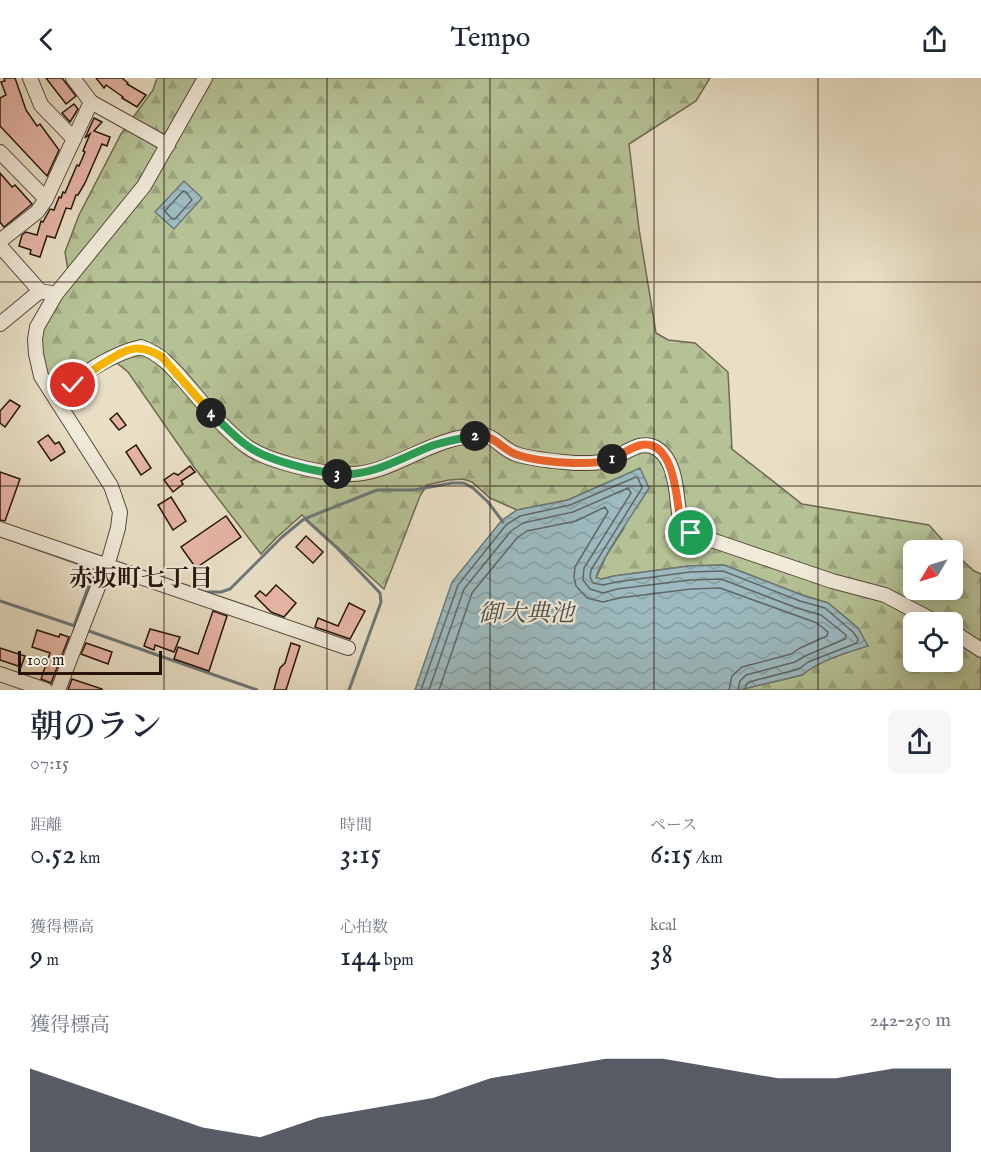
<!DOCTYPE html>
<html lang="ja">
<head>
<meta charset="utf-8">
<style>
  :root { --surface:#fff; --page:#f6f6f7; --text:#1f2937; --muted:#747a83; --accent:#111827 }
  body { margin:0; font-family:"IM FELL English","Noto Serif JP",serif; background:var(--page); color:var(--text); height:100vh; display:flex; flex-direction:column; font-size:22px; white-space:nowrap }
  * { box-sizing:border-box; margin:0 }
  p { font-size:20px; color:var(--muted) }
  .icon { flex:none; width:33px; height:33px; fill:none; stroke:currentColor; stroke-width:2; stroke-linecap:round; stroke-linejoin:round }
  .map { position:relative; height:612px; overflow:hidden }
  .panel { display:flex; flex-direction:column; background:var(--surface); flex:1 }
  .panel>* { flex:none }
  .needle { width:39px; rotate:232deg }
  .buttons { position:absolute; left:903px; top:462px; display:grid; gap:12px }
  .buttons a { display:grid; place-items:center; width:60px; height:60px; border-radius:9px; background:var(--surface); box-shadow:0 3px 15px #0003; font-size:30px }
  .scale { position:absolute; left:18px; bottom:15px; width:144px; box-sizing:border-box; padding-left:6px; border:3px solid #27150c; border-top:0; font-size:16px; line-height:21px; white-space:nowrap; color:#27150c; -webkit-text-stroke:4px #f0ead9; paint-order:stroke }
  .pin { position:absolute; display:grid; place-items:center; width:51px; height:51px; color:#fff; margin:-26px; border:3px solid #fff; border-radius:50%; box-shadow:0 2px 6px #0007 }
  .km { position:absolute; width:30px; height:30px; margin:-15px; border-radius:50%; background:#222; color:#fff; font-size:16px; line-height:30px; text-align:center }
  .round { display:grid; place-items:center; flex:none; width:63px; height:63px; border-radius:9px; background:var(--page) }
  .headline { display:flex; align-items:center; justify-content:space-between; height:102px; padding:0 30px }
  h1 { font-size:33px; font-weight:600; line-height:45px }
  .metrics { display:grid; grid-template-columns:repeat(3,1fr); gap:9px; height:102px; padding:6px 30px }
  .metrics div { display:grid; align-content:center }
  .metrics b { font-size:30px; font-weight:600 }
  .metrics small { font-size:16px; font-weight:400 }
  .metrics p { font-size:16px }
  .chart { height:168px; padding:12px 30px }
  .chart p { display:flex; justify-content:space-between }
  .chart svg { width:100%; height:108px; margin-top:6px; fill:var(--accent); opacity:.7 }
  header { display:flex; justify-content:space-between; align-items:center; height:78px; padding:0 30px; background:var(--surface); font-size:27px; font-weight:600 }
  .map>svg:first-child { display:block }
  .forest { fill:url(#forest-firs); stroke:#6e6c50; stroke-width:1.5; fill-rule:evenodd }
  .water { fill:url(#water-waves); stroke:#6d7877; stroke-width:1.5 }
  .lines { fill:none; stroke-linecap:round; stroke-linejoin:round }
  .shore { stroke:#626866; stroke-width:1.5 }
  .stream { stroke:#6d7877; stroke-width:3 }
  .building { fill:#e6b5a6; stroke:#27150c; stroke-width:1.5 }
  .minor-casing { stroke:#57483a; stroke-width:16 }
  .minor { stroke:#f0ead9; stroke-width:14 }
  .split-1-casing { stroke:#fff; stroke-width:12 }
  .split-2-casing { stroke:#fff; stroke-width:12 }
  .split-3-casing { stroke:#fff; stroke-width:12 }
  .split-4-casing { stroke:#fff; stroke-width:12 }
  .split-5-casing { stroke:#fff; stroke-width:12 }
  .split-6-casing { stroke:#fff; stroke-width:12 }
  .split-1 { stroke:#f0652b; stroke-width:8 }
  .split-2 { stroke:#f0652b; stroke-width:8 }
  .split-3 { stroke:#22a559; stroke-width:8 }
  .split-4 { stroke:#22a559; stroke-width:8 }
  .split-5 { stroke:#f5b400; stroke-width:8 }
  .split-6 { stroke:#f5b400; stroke-width:8 }
  .grid { fill:none; stroke:#27150c; stroke-width:1.5; stroke-opacity:0.55 }
  .labels { text-anchor:middle; stroke-width:4.5; stroke-linejoin:round; paint-order:stroke }
  .neighbourhood-label { font-size:24px; font-weight:bold; fill:#27150c; stroke:#f0ead9 }
  .water-label { font-size:24px; font-style:italic; fill:#504f4b; stroke:#f0ead9 }
</style>
</head>
<body>
<header><svg class="icon" aria-label="back" viewBox="0 0 24 24"><path d="M15 5l-7 7 7 7"/></svg>Tempo<svg class="icon" aria-label="share" viewBox="0 0 24 24"><path d="M12 15V3M7 8l5-5 5 5M5 13v7h14v-7"/></svg></header>
<div class="map">
<svg width="981" height="612" viewBox="0 0 981 612">
  <defs>
    <pattern id="forest-firs" width="22" height="20" patternUnits="userSpaceOnUse" patternTransform="scale(1.5)"><rect width="22" height="20" fill="#b5c295"/><path d="M5 1l3.5 6h-7zM16 11l3.5 6h-7z" fill="#9ca67f"/></pattern>
    <pattern id="water-waves" width="16" height="10" patternUnits="userSpaceOnUse" patternTransform="scale(1.5)"><rect width="16" height="10" fill="#9cbabf"/><path d="M0 5q4-4 8 0t8 0" fill="none" stroke="#869fa3"/></pattern>
  </defs>
  <rect width="100%" height="100%" fill="#e8dfc5"/>
  <filter id="stains"><feTurbulence type="fractalNoise" baseFrequency=".00333" numOctaves="4"/><feColorMatrix values="0 0 0 0 .2 0 0 0 0 .09 0 0 0 0 .02 0 0 0 .5 -.17"/></filter>
  <radialGradient id="worn" r=".72"><stop offset=".6" stop-color="#630" stop-opacity="0"/><stop offset="1" stop-color="#630" stop-opacity=".3"/></radialGradient>
  <path class="forest" d="M 157,0 L 710,0 L 696,23 L 629,66 L 639,151 L 656,255 L 668,262 L 695,265 L 728,294 L 732,371 L 802,426 L 929,447 L 951,472 L 914,472 L 914,512 L 952,512 L 953,474 L 974,493 L 981,496 L 981,612 L 739,612 L 802,597 C 821,582 845,575 867,568 L 858,550 L 828,525 L 802,517 L 724,487 L 689,488 L 614,498 L 602,501 L 596,500 L 606,478 L 624,450 L 613,402 L 568,422 L 517,432 L 490,420 L 472,404 L 463,401 L 449,402 L 427,407 L 420,418 L 384,511 L 302,437 L 276,460 L 261,476 L 194,389 L 128,294 L 108,278 L 55,317 L 41,287 L 40,252 L 70,206 L 65,174 L 79,137 L 121,56 L 153,12 ZM 914,544 L 952,544 L 952,584 L 914,584 Z"/>
  <g class="water">
    <polygon points="184,103 202,120 174,151 155,134"/>
    <path d="M 640,390 L 649,410 C 639,427 598,485 596,500 L 602,501 L 614,498 L 689,488 L 724,487 L 802,517 L 828,525 L 858,550 L 868,568 C 845,575 821,582 802,597 L 739,612 L 415,612 L 452,504 L 502,442 L 517,432 L 568,422 Z"/>
  </g>
  <g class="lines">
    <g class="shore">
      <polygon points="183,113 186,114 192,122 175,141 172,141 165,133"/>
      <polyline points="421,612 458,507 506,447 520,438 570,427 636,399 638,400 642,410 591,492 590,499 593,505 603,507 616,504 690,494 723,493 800,523 825,530 853,554 858,561 857,565 808,584 799,591 749,604 746,607 745,612"/>
      <polyline points="429,612 464,511 511,453 523,445 573,434 628,410 631,415 584,490 583,502 590,511 603,515 617,511 690,502 721,501 797,530 821,537 846,557 845,561 805,578 795,584 746,597 740,603 738,612"/>
      <polyline points="439,612 472,515 517,460 527,453 576,443 605,429 608,434 575,489 574,499 576,508 587,520 603,524 619,520 691,511 720,510 817,545 828,554 827,558 800,570 791,576 742,589 732,598 729,612"/>
    </g>
    <g class="stream">
      <polyline points="305,441 337,470 380,515 381,524 349,612"/>
      <polyline points="0,458 91,490 93,496 74,548"/>
      <polyline points="205,514 221,514 230,511 282,459 304,441 377,412 414,412 452,405 464,405 473,410 488,424 503,444"/>
      <polyline points="0,523 75,548"/>
      <polyline points="86,552 257,612"/>
    </g>
  </g>
  <g class="building">
    <polygon points="4,0 15,0 26,32 37,48 40,46 59,72 47,98 0,48 0,20 6,17 1,4 5,3"/>
    <polygon points="46,0 62,0 76,18 66,26"/>
    <polygon points="96,0 122,0 128,5 127,6 146,17 137,29 122,20 123,19 106,7 104,10"/>
    <polygon points="74,26 78,31 70,44 62,35"/>
    <polygon points="94,40 102,44 94,53 110,59 107,68 102,66 85,105 78,117 76,117 71,131 66,130 55,160 47,158 40,179 30,176 31,172 19,168 22,157 26,154 37,157 41,143 43,144 50,131 54,132 59,119 61,120 63,114 65,115 77,87 79,88 85,74 83,73 90,56 85,60"/>
    <polygon points="0,95 12,109 15,107 32,126 4,149 0,144"/>
    <polygon points="10,322 20,328 5,349 0,345 0,333"/>
    <polygon points="117,335 126,347 119,352 110,341"/>
    <polygon points="48,357 55,366 59,364 65,374 51,383 38,364"/>
    <polygon points="136,367 151,390 141,397 126,374"/>
    <polygon points="190,388 195,394 181,403 183,406 173,414 164,402 174,395 178,397"/>
    <polygon points="0,394 20,401 5,443 0,442"/>
    <polygon points="171,419 186,443 173,452 158,427"/>
    <polygon points="226,438 241,459 196,490 181,469"/>
    <polygon points="306,458 323,474 313,485 296,469"/>
    <polygon points="276,507 296,525 284,539 271,534 255,518 260,513 266,518"/>
    <polygon points="349,525 365,533 350,561 315,549 318,540 338,548"/>
    <polygon points="213,533 227,538 209,593 174,581 178,569 198,576"/>
    <polygon points="150,551 180,559 174,574 155,567 154,572 144,568"/>
    <polygon points="37,552 59,559 60,556 69,559 51,605 41,601 50,575 32,569"/>
    <polygon points="86,565 112,574 108,586 81,576"/>
    <polygon points="291,565 300,568 286,612 274,612 280,590 285,585"/>
    <polygon points="0,570 25,578 21,589 0,582"/>
    <polygon points="72,601 102,611 102,612 68,612"/>
  </g>
  <g class="lines">
    <defs>
      <g id="minor">
        <polyline points="30,0 41,27 74,61"/>
        <polyline points="73,0 91,24 168,67"/>
        <polyline points="0,74 46,121"/>
        <polyline points="0,163 37,134 46,121 91,24"/>
        <polyline points="0,168 40,213 56,216"/>
        <polyline points="0,246 40,213"/>
        <path d="M 59,326 C 63,320 67,312 73,307 C 88,290 119,274 141,269 C 165,277 179,298 195,316 C 210,334 227,353 246,368 C 266,383 321,396 346,396 C 385,398 420,368 458,360 C 469,358 484,354 493,361 C 501,366 507,373 516,376 C 534,382 555,383 574,385 C 585,385 596,386 606,383 C 622,379 639,360 656,370 C 678,383 676,420 680,442 L 683,449 L 691,455 L 832,503 L 885,517 L 936,544"/>
        <polyline points="0,451 348,570"/>
        <polyline points="952,553 981,572"/>
        <polyline points="0,596 46,612"/>
        <polyline points="58,612 110,478 118,450 120,434 111,408 41,298 36,276 35,261 37,249 56,216 144,108 205,0"/>
      </g>
    </defs>
    <use href="#minor" class="minor-casing"/>
    <use href="#minor" class="minor"/>
  </g>
  <g class="lines">
    <defs>
      <path id="split-1" d="M 612,381 C 621,377 631,369 641,367 C 674,361 677,421 680,442 L 683,448 L 691,455"/>
      <path id="split-2" d="M 475,358 C 493,355 500,370 515,376 C 536,384 592,389 612,381"/>
      <path id="split-3" d="M 337,396 C 373,399 402,379 434,367 C 448,363 461,360 475,358"/>
      <path id="split-4" d="M 211,335 C 223,346 235,360 249,369 C 269,383 313,393 337,396"/>
      <path id="split-5" d="M 99,288 C 124,273 135,262 162,279 L 211,335"/>
      <polyline id="split-6" points="73,307 99,288"/>
    </defs>
    <use href="#split-1" class="split-1-casing"/>
    <use href="#split-2" class="split-2-casing"/>
    <use href="#split-3" class="split-3-casing"/>
    <use href="#split-4" class="split-4-casing"/>
    <use href="#split-5" class="split-5-casing"/>
    <use href="#split-6" class="split-6-casing"/>
    <use href="#split-1" class="split-1"/>
    <use href="#split-2" class="split-2"/>
    <use href="#split-3" class="split-3"/>
    <use href="#split-4" class="split-4"/>
    <use href="#split-5" class="split-5"/>
    <use href="#split-6" class="split-6"/>
  </g>
  <path class="grid" d="M 164,0 L 164,612M 327,0 L 327,612M 490,0 L 490,612M 654,0 L 654,612M 818,0 L 818,612M 0,204 L 981,204M 0,408 L 981,408"/>
  <g class="labels">
    <g class="neighbourhood-label">
      <text x="141" y="508">赤坂町七丁目</text>
    </g>
    <g class="water-label">
      <text x="526" y="543">御大典池</text>
    </g>
  </g>
  <rect width="100%" height="100%" filter="url(#stains)"/>
  <rect width="100%" height="100%" fill="url(#worn)"/>
</svg>
<div class="buttons">
<a><svg class="needle" viewBox="-14 -14 28 28"><path d="M0-13l5 13h-10z" fill="#e53935"/><path d="M0 13l5-13h-10z" fill="#747a83"/></svg></a>
<a><svg class="icon" aria-label="locate" viewBox="0 0 24 24"><circle cx="12" cy="12" r="6"/><path d="M12 2v4M12 18v4M2 12h4M18 12h4"/></svg></a>
</div>
<div class="scale">100 m</div>
<div class="pin" style="left:691px;top:455px;background:#1e9e55"><svg class="icon" aria-label="arrive" viewBox="0 0 24 24"><path d="M6 21V4h12l-3 4 3 4H6"/></svg></div>
<div class="pin" style="left:73px;top:307px;background:#d93025"><svg class="icon" aria-label="check" viewBox="0 0 24 24"><path d="M5 12l5 5 9-10"/></svg></div>
<b class="km" style="left:612px;top:381px">1</b>
<b class="km" style="left:475px;top:358px">2</b>
<b class="km" style="left:337px;top:396px">3</b>
<b class="km" style="left:211px;top:335px">4</b>
</div>
<section class="panel">
<div class="headline"><div><h1>朝のラン</h1><p>07:15</p></div><a class="round"><svg class="icon" aria-label="share" viewBox="0 0 24 24"><path d="M12 15V3M7 8l5-5 5 5M5 13v7h14v-7"/></svg></a></div>
<div class="metrics">
<div><p>距離</p><b>0.52<small> km</small></b></div>
<div><p>時間</p><b>3:15</b></div>
<div><p>ペース</p><b>6:15<small> /km</small></b></div>
</div>
<div class="metrics">
<div><p>獲得標高</p><b>9<small> m</small></b></div>
<div><p>心拍数</p><b>144<small> bpm</small></b></div>
<div><p>kcal</p><b>38</b></div>
</div>
<div class="chart"><p><span>獲得標高</span>242–250 m</p>
<svg viewBox="0 0 160 44" preserveAspectRatio="none"><path d="M0 44V10L10 18L20 26L30 34L40 38L50 30L60 26L70 22L80 14L90 10L100 6L110 6L120 10L130 14L140 14L150 10L160 10V44z"/></svg>
</div>
</section>
</body>
</html>
